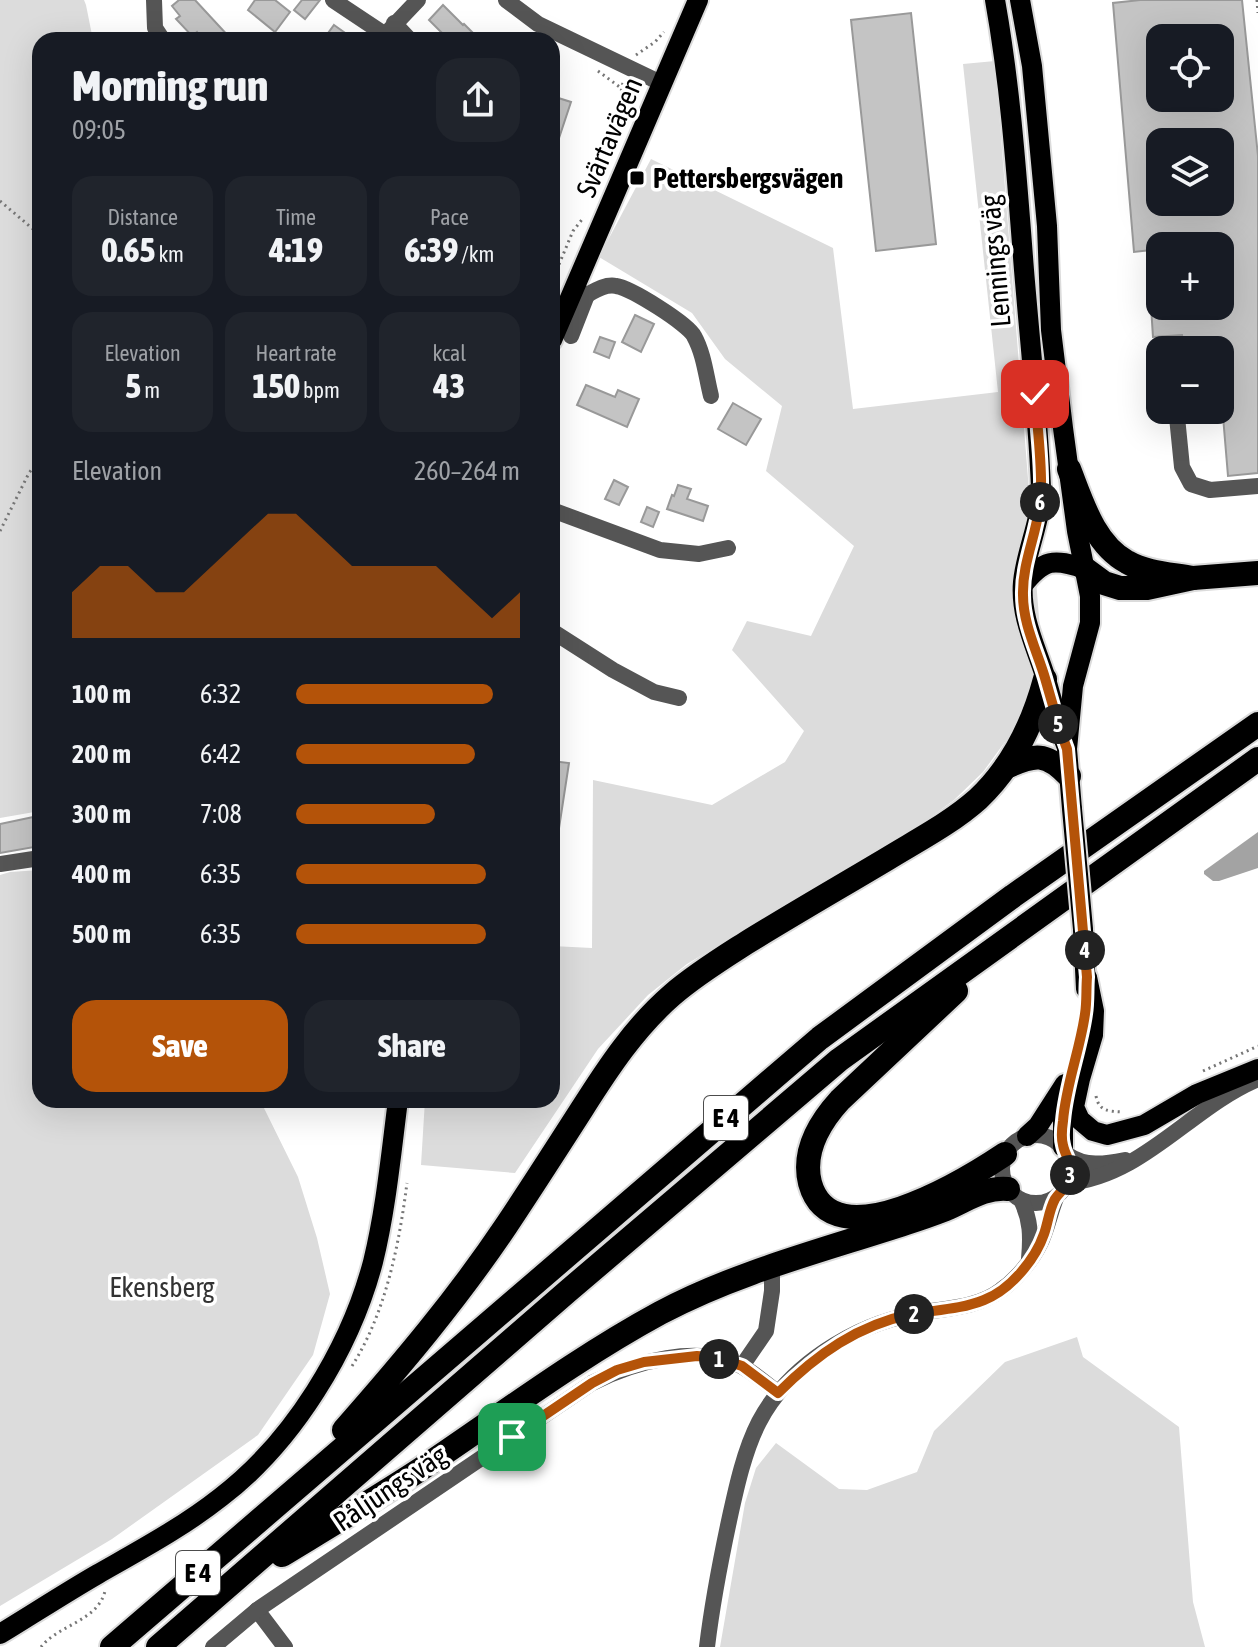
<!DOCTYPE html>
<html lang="en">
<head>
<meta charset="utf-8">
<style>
  :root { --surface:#171b24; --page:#20242c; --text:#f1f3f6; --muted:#9ea1a6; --accent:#b45309 }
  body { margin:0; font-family:"Asap Condensed",sans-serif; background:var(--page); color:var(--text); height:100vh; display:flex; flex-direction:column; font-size:30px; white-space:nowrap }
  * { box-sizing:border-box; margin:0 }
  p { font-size:26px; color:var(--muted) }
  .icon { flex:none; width:44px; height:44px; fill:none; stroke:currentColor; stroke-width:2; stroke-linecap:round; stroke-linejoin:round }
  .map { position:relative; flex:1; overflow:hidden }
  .side { position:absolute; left:32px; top:32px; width:528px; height:1076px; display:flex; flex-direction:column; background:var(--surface); border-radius:24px; box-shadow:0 8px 32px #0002 }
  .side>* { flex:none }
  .tools { position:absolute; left:1146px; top:24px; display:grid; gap:16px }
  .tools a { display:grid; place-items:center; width:88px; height:88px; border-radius:16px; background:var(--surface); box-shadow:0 8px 32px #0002; font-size:40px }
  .pin { position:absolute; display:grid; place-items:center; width:68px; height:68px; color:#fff; margin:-34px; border-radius:16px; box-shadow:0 4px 12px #0006 }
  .km { position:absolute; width:40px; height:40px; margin:-20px; border-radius:50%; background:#222; color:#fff; font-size:22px; line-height:40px; text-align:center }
  .round { display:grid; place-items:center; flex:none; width:84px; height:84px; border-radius:24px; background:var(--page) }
  .headline { display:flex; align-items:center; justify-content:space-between; height:136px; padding:0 40px }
  h1 { font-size:44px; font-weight:800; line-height:60px }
  .figures { display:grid; grid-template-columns:repeat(3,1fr); gap:12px; height:136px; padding:8px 40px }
  .figures div { display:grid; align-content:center; border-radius:20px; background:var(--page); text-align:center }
  .figures b { font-size:34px; font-weight:800 }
  .figures small { font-size:22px; font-weight:400 }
  .figures p { font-size:22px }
  .chart { height:224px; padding:16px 40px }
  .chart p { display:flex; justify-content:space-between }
  .chart svg { width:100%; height:144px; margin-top:8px; fill:var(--accent); opacity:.7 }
  .primary-button { display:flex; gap:16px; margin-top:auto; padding:16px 40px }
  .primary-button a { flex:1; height:92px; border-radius:24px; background:var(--accent); color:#fff; font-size:32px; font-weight:800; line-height:92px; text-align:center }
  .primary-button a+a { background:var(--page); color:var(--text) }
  ul { padding:0 40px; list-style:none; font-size:26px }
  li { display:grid; grid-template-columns:128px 96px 1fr; align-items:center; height:60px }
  li i { height:20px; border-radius:10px; background:var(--accent) }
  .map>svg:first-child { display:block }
  .green { fill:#dcdcdc }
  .water { fill:#a3a3a3 }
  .building { fill:#c4c4c4; stroke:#999; stroke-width:2; fill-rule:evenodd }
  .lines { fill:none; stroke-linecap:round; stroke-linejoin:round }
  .major-casing { stroke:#dbdbdb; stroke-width:24 }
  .highway-casing { stroke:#dbdbdb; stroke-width:28 }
  .path { stroke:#777; stroke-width:3; stroke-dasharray:2 4; stroke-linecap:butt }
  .minor { stroke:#555; stroke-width:16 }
  .major { stroke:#000; stroke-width:20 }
  .highway { stroke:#000; stroke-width:24 }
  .major-bridge-casing { stroke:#dbdbdb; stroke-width:24; stroke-linecap:butt }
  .major-bridge { stroke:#000; stroke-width:20 }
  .route-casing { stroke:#fff; stroke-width:16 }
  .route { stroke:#b45309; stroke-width:10 }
  .poi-dot { fill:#000; stroke:#fff; stroke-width:3 }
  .labels { text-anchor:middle; stroke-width:7; stroke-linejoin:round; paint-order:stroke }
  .shield { fill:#fff; stroke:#4c4c4c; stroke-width:2 }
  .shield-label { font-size:26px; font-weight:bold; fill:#000 }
  .street-label { font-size:28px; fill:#000; stroke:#fff }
  .poi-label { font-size:28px; font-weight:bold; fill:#000; stroke:#fff; text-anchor:start }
  .park-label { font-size:28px; fill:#333; stroke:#fff }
</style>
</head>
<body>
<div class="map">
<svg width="1258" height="1647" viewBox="0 0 1258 1647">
  <rect width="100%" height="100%" fill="#fff"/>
  <g class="green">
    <polygon points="0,0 84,0 86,5 93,40 40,40 40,811 0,818"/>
    <polygon points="995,61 1041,643 1018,724 983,772 954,800 924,822 687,964 648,995 598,1049 515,1173 421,1165 425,1100 552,1100 552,946 592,948 593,780 712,805 785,762 804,731 732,650 747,621 811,636 854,546 766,471 782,406 725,359 692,313 599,257 651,159 833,248 853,409 998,392 963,64"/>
    <polygon points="40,870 40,1100 260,1100 298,1177 317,1238 330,1294 313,1355 258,1435 112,1539 0,1606 0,875 10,872"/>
    <polygon points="1077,1337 1083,1357 1179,1427 1193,1602 1205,1647 720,1647 745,1503 756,1468 776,1443 839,1489 867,1490 917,1472 934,1431 1005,1362"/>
  </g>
  <polygon class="water" points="1258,832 1258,868 1219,881 1213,881 1204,874 1204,871"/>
  <g class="building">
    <polygon points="179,0 195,0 232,40 203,40 197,32 192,36 176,19 180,16 172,6"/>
    <polygon points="255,0 275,0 290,12 275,32 248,10"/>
    <polygon points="302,0 320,0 305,19 294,10"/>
    <path d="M 1140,0 L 1242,0 L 1258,156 L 1258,473 L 1228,476 L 1220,380 L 1220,350 L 1184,350 L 1182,335 L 1153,337 L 1151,306 L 1220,306 L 1220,246 L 1160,246 L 1160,249 L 1134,252 L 1113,3 ZM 1160,38 L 1220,38 L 1220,98 L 1160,98 ZM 1160,142 L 1220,142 L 1220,202 L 1160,202 Z"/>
    <polygon points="443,5 463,25 464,24 480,40 449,40 429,20"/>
    <polygon points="911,13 936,244 876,251 851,20"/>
    <polygon points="334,25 355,40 323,40"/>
    <polygon points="552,96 571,102 554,153 552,152"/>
    <polygon points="635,315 654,324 641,352 622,342"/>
    <polygon points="600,337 615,342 609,358 594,352"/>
    <polygon points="586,385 615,397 618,390 639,399 627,427 577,405"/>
    <polygon points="733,403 761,419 746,445 718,429"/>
    <polygon points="614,480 628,487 619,505 605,499"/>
    <polygon points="678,485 691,489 687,499 708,506 703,521 667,509 672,495 674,496"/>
    <polygon points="647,507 659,512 653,527 641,522"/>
    <polygon points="552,761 569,763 559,828 552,827"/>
    <polygon points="38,816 40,846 0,853 0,824"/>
  </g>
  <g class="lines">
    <defs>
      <g id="major">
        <path d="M 995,0 C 1011,89 1017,180 1024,270 C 1030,343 1038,415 1041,488 C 1042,520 1026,550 1023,582 C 1020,615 1035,645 1045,676 C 1052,699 1057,722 1066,745"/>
        <polyline points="1020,0 1032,66 1047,226 1051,330 1063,428 1077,531 1090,596 1090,623 1073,686 1067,749 1072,809"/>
        <polyline points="552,340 698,0"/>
        <path d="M 1023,585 C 1044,559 1053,558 1085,569"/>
        <polyline points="1083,929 1086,989"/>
        <polyline points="1087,977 1094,1011 1093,1035 1080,1079 1074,1107 1080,1120 1093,1131 1107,1135 1144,1125 1197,1094 1258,1069"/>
        <polyline points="1027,1136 1038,1126 1065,1084"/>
        <polyline points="1063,1147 1063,1118 1068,1091"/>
        <path d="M 0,1634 C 33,1614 65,1593 98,1574 C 140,1550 183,1527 221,1497 C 293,1442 350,1349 373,1262 C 386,1209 391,1154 398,1100"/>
      </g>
      <g id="highway">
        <path d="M 1069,469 C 1082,502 1094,544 1127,562 C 1146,573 1172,574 1193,578"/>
        <polyline points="1085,569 1104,583 1120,588 1147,588 1193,578 1258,573"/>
        <path d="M 1006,767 C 1035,754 1046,752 1069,776"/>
        <path d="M 956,991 L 840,1100 C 820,1122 802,1151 810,1183 C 832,1263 966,1180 1005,1154"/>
        <path d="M 344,1430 C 402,1364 457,1299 506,1226 C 532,1187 557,1148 582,1109 C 608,1068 635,1027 672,995 C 695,975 721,959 746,943 C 793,914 840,887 887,859 C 918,840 951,823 978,799 C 1013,766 1033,724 1045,679"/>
        <path d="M 282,1555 C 328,1527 375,1499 421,1469 C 500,1416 577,1358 660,1313 C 737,1272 824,1250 906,1223 C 919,1219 933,1214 946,1209 C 967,1200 984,1187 1008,1189"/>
        <polyline points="112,1647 820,1038 1013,896 1258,724"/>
        <polyline points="158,1647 568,1291 839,1060 1258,759"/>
      </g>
    </defs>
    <use href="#major" class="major-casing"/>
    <use href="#highway" class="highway-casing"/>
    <g class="path">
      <polyline points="1257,0 1258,13"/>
      <polyline points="636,55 655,42 664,32"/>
      <polyline points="598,71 621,88"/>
      <path d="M 623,83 C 618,95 626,110 625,122"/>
      <polyline points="0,201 40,235"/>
      <polyline points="552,281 573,231 584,217"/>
      <polyline points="0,531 29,473 40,458"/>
      <polyline points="1203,1071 1258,1046"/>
      <path d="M 1096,1096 C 1099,1112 1109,1111 1123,1112"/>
      <path d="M 352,1366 C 386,1312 399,1245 407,1183"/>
      <path d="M 41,1647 C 58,1625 98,1621 105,1591"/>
    </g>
    <g class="minor">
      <polyline points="154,0 155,28 163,40"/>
      <polyline points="333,0 384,34"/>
      <polyline points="506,0 538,24 663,84"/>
      <polyline points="394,23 410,40"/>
      <polyline points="380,40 418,0"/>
      <path d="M 574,288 L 587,295 C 596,290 606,284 616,286 C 631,288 688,324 694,336 C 704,354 706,376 711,396"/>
      <polyline points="571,336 587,295"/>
      <polyline points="1177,417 1182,467 1191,484 1210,490 1258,486"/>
      <polyline points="552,510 660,550 699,554 728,548"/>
      <polyline points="552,631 613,670 654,692 679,698"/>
      <polyline points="0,864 40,858"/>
      <circle cx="1036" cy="1169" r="34"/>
      <path d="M 1068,1155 C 1085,1167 1105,1164 1125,1160"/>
      <path d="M 1068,1183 C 1143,1176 1191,1107 1258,1079"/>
      <path d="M 1021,1200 C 1031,1220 1031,1237 1029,1259"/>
      <polyline points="742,1366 766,1331 772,1291 772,1267"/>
      <polyline points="257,1610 285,1647"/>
      <path d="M 213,1647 L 257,1610 L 592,1383 C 634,1362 699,1343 743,1367 C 755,1374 767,1384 778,1393"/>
      <path d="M 707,1647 C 712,1605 720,1563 729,1521 C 736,1489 744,1451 759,1422 C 788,1366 854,1325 914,1314 C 943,1308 976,1309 1001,1290 C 1016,1280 1032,1260 1040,1244 C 1047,1230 1050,1213 1056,1198"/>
    </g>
    <use href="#major" class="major"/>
    <use href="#highway" class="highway"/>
    <defs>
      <polyline id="major-bridge" points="1072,809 1083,929"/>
    </defs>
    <use href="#major-bridge" class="major-bridge-casing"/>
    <use href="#major-bridge" class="major-bridge"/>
  </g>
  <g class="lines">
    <defs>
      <path id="route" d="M 512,1437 L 592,1383 L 617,1370 L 644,1362 L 697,1356 L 718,1358 L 742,1366 L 778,1393 C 817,1354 858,1325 912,1314 C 936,1310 962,1309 984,1300 C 1010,1290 1035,1260 1044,1234 C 1048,1223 1049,1210 1055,1199 C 1061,1190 1069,1186 1071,1174 C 1072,1162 1065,1156 1063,1145 C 1061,1138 1062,1128 1063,1121 C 1066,1084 1080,1050 1085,1014 C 1087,1002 1086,989 1087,977 L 1067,749 C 1058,725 1052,702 1045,678 C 1037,651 1023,624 1023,595 C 1022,560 1040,528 1041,492 C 1042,460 1037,426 1035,394"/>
    </defs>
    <use href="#route" class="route-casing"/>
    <use href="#route" class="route"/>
  </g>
  <rect class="poi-dot" x="629" y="170" width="16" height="16" rx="4"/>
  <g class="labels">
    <g class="shield">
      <rect x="704" y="1096" width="44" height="44" rx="6"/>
      <rect x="176" y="1551" width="44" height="44" rx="6"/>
    </g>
    <g class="shield-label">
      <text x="726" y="1127">E 4</text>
      <text x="198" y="1582">E 4</text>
    </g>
    <g class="street-label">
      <text transform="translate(609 137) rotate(-67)" y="10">Svärtavägen</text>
      <text transform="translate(995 261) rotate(-95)" y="10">Lennings väg</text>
      <text transform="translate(390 1488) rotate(-34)" y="10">Påljungs väg</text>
    </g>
    <g class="poi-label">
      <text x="653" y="188">Pettersbergsvägen</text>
    </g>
    <g class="park-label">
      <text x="162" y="1297">Ekensberg</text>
    </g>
  </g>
</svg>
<div class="tools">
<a><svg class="icon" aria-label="locate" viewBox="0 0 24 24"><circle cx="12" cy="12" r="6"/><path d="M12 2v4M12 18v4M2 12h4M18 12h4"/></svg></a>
<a><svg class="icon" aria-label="layers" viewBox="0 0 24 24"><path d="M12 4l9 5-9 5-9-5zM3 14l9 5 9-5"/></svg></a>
<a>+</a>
<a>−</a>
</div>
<div class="pin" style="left:512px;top:1437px;background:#1e9e55"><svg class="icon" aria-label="arrive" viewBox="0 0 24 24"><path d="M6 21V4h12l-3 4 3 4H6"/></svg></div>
<div class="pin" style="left:1035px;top:394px;background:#d93025"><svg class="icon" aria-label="check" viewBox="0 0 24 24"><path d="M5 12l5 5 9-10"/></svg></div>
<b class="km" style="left:719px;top:1359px">1</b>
<b class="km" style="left:914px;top:1314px">2</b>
<b class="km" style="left:1070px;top:1175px">3</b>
<b class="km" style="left:1085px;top:950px">4</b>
<b class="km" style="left:1058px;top:724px">5</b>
<b class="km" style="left:1040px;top:502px">6</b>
<section class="side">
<div class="headline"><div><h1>Morning run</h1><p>09:05</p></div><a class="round"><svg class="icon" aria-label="share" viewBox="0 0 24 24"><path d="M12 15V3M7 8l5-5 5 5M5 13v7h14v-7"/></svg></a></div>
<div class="figures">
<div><p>Distance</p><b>0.65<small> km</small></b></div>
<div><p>Time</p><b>4:19</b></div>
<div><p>Pace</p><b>6:39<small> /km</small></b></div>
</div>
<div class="figures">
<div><p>Elevation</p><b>5<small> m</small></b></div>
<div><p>Heart rate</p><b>150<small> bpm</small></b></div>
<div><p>kcal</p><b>43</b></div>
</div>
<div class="chart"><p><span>Elevation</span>260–264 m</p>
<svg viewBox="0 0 160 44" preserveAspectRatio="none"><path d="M0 44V30L10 22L20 22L30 30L40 30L50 22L60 14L70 6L80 6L90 14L100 22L110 22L120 22L130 22L140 30L150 38L160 30V44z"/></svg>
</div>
<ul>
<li><b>100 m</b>6:32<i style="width:88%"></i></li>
<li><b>200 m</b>6:42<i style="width:80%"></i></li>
<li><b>300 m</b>7:08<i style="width:62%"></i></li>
<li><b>400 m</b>6:35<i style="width:85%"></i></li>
<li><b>500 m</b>6:35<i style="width:85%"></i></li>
</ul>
<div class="primary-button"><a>Save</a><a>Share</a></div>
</section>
</div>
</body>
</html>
